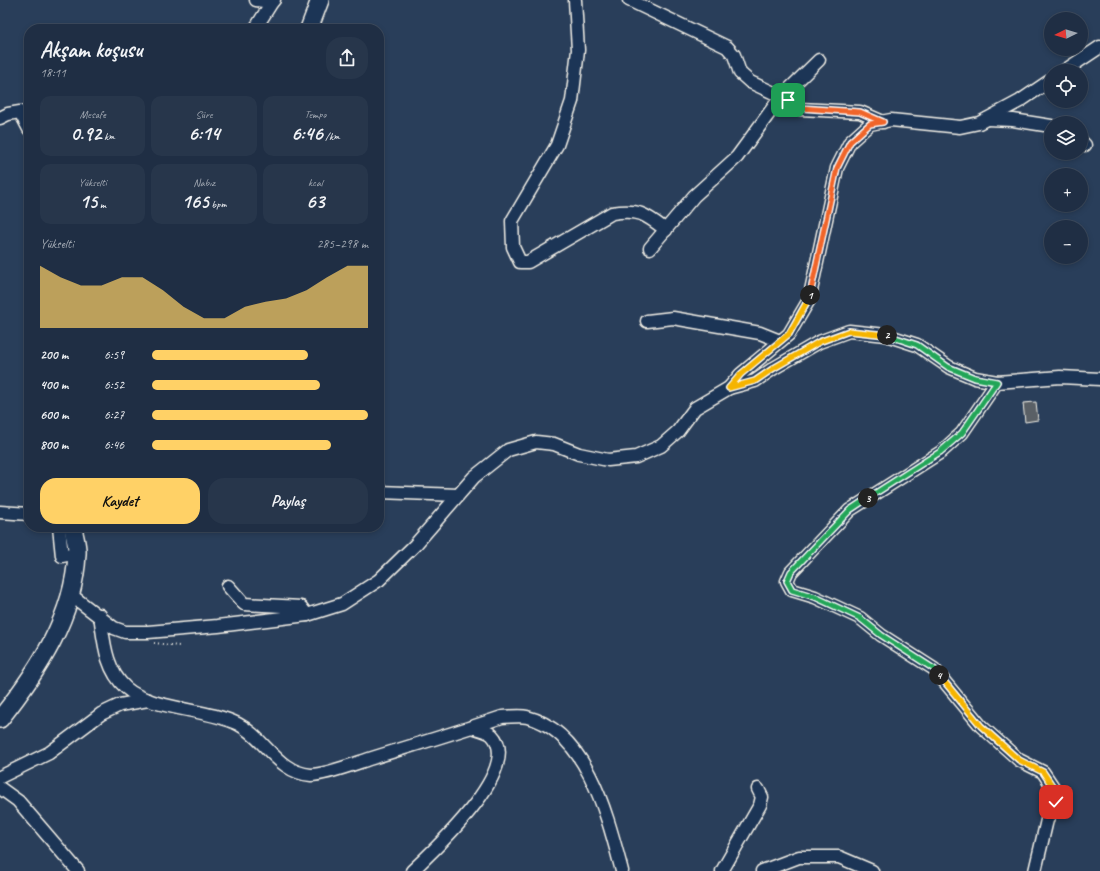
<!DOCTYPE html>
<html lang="tr">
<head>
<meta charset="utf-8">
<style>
  :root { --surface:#1f2e44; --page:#27364b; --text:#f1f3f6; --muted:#a1a8b2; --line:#3c4a5d; --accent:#ffd166 }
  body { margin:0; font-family:Caveat,sans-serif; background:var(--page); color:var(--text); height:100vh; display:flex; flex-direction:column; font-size:15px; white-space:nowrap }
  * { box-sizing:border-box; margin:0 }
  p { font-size:13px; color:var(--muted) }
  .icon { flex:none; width:22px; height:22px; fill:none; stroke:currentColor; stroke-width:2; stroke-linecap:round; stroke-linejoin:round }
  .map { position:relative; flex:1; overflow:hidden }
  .details { position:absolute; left:24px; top:24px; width:360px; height:508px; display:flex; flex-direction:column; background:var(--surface); border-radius:16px; box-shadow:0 2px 6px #0003,0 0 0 1px var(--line) }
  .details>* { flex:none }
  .needle { width:26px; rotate:265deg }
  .controls { position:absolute; left:1044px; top:12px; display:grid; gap:8px }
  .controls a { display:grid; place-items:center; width:44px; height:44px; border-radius:50%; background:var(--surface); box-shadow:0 2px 6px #0003,0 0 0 1px var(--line); font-size:20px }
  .pin { position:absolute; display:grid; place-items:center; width:34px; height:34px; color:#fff; margin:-17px; border-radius:8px; box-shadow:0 2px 6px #0006 }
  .km { position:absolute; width:20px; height:20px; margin:-10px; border-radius:50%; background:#222; color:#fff; font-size:11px; line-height:20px; text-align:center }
  .round { display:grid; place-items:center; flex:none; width:42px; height:42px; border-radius:16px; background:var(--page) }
  .headline { display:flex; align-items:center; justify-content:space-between; height:68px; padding:0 16px }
  h1 { font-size:22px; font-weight:700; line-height:30px }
  .metrics { display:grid; grid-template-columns:repeat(3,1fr); gap:6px; height:68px; padding:4px 16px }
  .metrics div { display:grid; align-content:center; border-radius:10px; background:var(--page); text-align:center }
  .metrics b { font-size:20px; font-weight:700 }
  .metrics small { font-size:11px; font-weight:400 }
  .metrics p { font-size:11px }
  .chart { height:112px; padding:8px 16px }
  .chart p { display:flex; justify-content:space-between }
  .chart svg { width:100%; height:72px; margin-top:4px; fill:var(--accent); opacity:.7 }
  .cta { display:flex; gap:8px; margin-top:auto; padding:8px 16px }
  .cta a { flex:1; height:46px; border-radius:16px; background:var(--accent); color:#111; font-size:16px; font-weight:700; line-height:46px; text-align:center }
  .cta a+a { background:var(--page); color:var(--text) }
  ul { padding:0 16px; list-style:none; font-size:13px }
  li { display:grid; grid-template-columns:64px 48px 1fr; align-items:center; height:30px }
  li i { height:10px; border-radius:5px; background:var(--accent) }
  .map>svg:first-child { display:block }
  .building { fill:#5a6166; stroke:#f4f1e8 }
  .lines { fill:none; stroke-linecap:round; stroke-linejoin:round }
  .street-casing { stroke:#f4f1e8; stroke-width:15 }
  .secondary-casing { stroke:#f4f1e8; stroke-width:20 }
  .path { stroke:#f4f1e8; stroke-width:2; stroke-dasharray:1 3; stroke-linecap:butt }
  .street { stroke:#1d3557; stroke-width:12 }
  .secondary { stroke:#1d3557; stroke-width:17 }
  .split-1-casing { stroke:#fff; stroke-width:8 }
  .split-2-casing { stroke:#fff; stroke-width:8 }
  .split-3-casing { stroke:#fff; stroke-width:8 }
  .split-4-casing { stroke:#fff; stroke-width:8 }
  .split-5-casing { stroke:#fff; stroke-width:8 }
  .split-1 { stroke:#f0652b; stroke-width:5 }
  .split-2 { stroke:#f5b400; stroke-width:5 }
  .split-3 { stroke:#22a559; stroke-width:5 }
  .split-4 { stroke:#22a559; stroke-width:5 }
  .split-5 { stroke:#f5b400; stroke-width:5 }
</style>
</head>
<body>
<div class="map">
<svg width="1100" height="871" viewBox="0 0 1100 871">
  <rect width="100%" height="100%" fill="#293e5a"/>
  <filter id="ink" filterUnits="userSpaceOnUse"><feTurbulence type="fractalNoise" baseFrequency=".025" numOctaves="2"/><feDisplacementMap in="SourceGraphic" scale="8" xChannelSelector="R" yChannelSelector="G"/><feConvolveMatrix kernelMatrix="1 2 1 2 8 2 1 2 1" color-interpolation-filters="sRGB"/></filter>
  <g filter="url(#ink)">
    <polygon class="building" points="1036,402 1038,420 1025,422 1023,403"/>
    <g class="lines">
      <defs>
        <g id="street">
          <polyline points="256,0 272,2 274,0"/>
          <path d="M 575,0 L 578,50 L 572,101 L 557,145 L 512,221 L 513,247 L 520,262 L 528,262 L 612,213 C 639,209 645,214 666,230"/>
          <polyline points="629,0 727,47 734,55 740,73 750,82 789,100 800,109 860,112 883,122"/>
          <polyline points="255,29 272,2"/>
          <polyline points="1064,71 1100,47"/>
          <polyline points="0,118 8,114 20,112 29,129"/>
          <polyline points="987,119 1013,120 1051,126"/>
          <polyline points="1081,141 1085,145"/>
          <polyline points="650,248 694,196 737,157 781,97 819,60"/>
          <polyline points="647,321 673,318 760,333 780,341"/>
          <polyline points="997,382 962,433 941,452 850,510 791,572 787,581 792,590 815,597 860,618 881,635 934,669 981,726 1019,760 1043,772 1053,787 1056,802 1047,820 1035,871"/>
          <polyline points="729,388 755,381 774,368 819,342 849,331 886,335 917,345 949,367 975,378 997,382 1060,377 1100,379"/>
          <polyline points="379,492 458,495"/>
          <polyline points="0,512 29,514"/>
          <polyline points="59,527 62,556 77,553"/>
          <polyline points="228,586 244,604 301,607 307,615"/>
          <polyline points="71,595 114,628 125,632 148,632 218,626 307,615 342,604 379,580 415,545 474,477 508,450 536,442 554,444 579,454 608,460 636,457 661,446 678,431 695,408 729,388 741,374 789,334 809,300 837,168 850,142 870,124 891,120 960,127 979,123 1020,101 1051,80"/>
          <path d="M 100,615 C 104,641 105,669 126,688 C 151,710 206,708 238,724 C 264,737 278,773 311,775 C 325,775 354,764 369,759 C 414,745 458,732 502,717 C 510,717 520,715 527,717 C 588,732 608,819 622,871"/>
          <polyline points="0,777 49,753 101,714 120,705 148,700"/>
          <polyline points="0,788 18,801 78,871"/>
          <path d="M 412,871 C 434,850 524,768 492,735 C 488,731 478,729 472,727"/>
          <polyline points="722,871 760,805 762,797 758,789"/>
          <polyline points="762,871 799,857 839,857 872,871"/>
        </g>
        <g id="secondary">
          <polyline points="309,29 320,0"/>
          <path d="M 0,719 C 38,671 74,617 77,554 C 78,546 74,536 73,527"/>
        </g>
      </defs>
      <use href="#street" class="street-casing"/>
      <use href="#secondary" class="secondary-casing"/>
      <polyline class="path" points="154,643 179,646"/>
      <use href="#street" class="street"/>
      <use href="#secondary" class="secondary"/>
    </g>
  </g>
  <g class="lines" filter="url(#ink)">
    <defs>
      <polyline id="split-1" points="788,100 800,108 860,112 883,122 870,124 850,142 837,168 810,295"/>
      <polyline id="split-2" points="810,295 808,300 789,334 741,374 729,388 755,381 774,368 819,342 849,331 887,335"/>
      <polyline id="split-3" points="868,498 940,452 962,433 997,382 975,378 948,367 917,345 887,335"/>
      <polyline id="split-4" points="868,498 850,510 791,572 787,581 792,590 815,597 860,618 881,635 934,669 939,675"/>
      <polyline id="split-5" points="939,675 981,726 1019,760 1043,772 1053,787 1056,802"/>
    </defs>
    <use href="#split-1" class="split-1-casing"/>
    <use href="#split-2" class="split-2-casing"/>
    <use href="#split-3" class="split-3-casing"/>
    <use href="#split-4" class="split-4-casing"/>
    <use href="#split-5" class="split-5-casing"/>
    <use href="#split-1" class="split-1"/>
    <use href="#split-2" class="split-2"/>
    <use href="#split-3" class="split-3"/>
    <use href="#split-4" class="split-4"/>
    <use href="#split-5" class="split-5"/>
  </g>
</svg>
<div class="controls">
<a><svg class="needle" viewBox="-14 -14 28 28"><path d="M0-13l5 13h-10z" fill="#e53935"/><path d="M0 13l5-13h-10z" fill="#a1a8b2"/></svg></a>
<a><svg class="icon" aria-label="locate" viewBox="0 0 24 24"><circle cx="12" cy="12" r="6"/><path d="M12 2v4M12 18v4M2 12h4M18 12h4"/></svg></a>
<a><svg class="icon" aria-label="layers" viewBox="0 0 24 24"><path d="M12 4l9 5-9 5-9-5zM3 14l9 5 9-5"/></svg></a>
<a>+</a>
<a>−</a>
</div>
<div class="pin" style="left:788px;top:100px;background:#1e9e55"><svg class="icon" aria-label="arrive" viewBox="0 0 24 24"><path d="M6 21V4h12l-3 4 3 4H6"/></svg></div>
<div class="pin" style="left:1056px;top:802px;background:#d93025"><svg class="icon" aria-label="check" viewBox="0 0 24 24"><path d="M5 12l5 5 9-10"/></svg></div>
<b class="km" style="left:810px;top:295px">1</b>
<b class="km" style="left:887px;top:335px">2</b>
<b class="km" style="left:868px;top:498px">3</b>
<b class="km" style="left:939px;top:675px">4</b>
<section class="details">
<div class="headline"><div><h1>Akşam koşusu</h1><p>18:11</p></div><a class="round"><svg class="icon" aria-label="share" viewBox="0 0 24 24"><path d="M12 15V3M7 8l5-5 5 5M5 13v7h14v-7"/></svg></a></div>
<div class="metrics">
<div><p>Mesafe</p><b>0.92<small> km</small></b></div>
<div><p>Süre</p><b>6:14</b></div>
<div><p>Tempo</p><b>6:46<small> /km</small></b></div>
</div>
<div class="metrics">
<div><p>Yükselti</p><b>15<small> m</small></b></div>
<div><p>Nabız</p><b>165<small> bpm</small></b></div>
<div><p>kcal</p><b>63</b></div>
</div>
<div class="chart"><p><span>Yükselti</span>285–298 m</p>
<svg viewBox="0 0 160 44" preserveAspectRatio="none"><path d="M0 44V6L10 13L20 18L30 18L40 13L50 13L60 21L70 31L80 38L90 38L100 31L110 28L120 26L130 21L140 13L150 6L160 6V44z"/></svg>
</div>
<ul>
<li><b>200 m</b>6:59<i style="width:72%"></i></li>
<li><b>400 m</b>6:52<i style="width:78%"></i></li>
<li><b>600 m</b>6:27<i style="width:100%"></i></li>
<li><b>800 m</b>6:46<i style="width:83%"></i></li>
</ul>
<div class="cta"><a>Kaydet</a><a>Paylaş</a></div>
</section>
</div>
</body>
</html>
